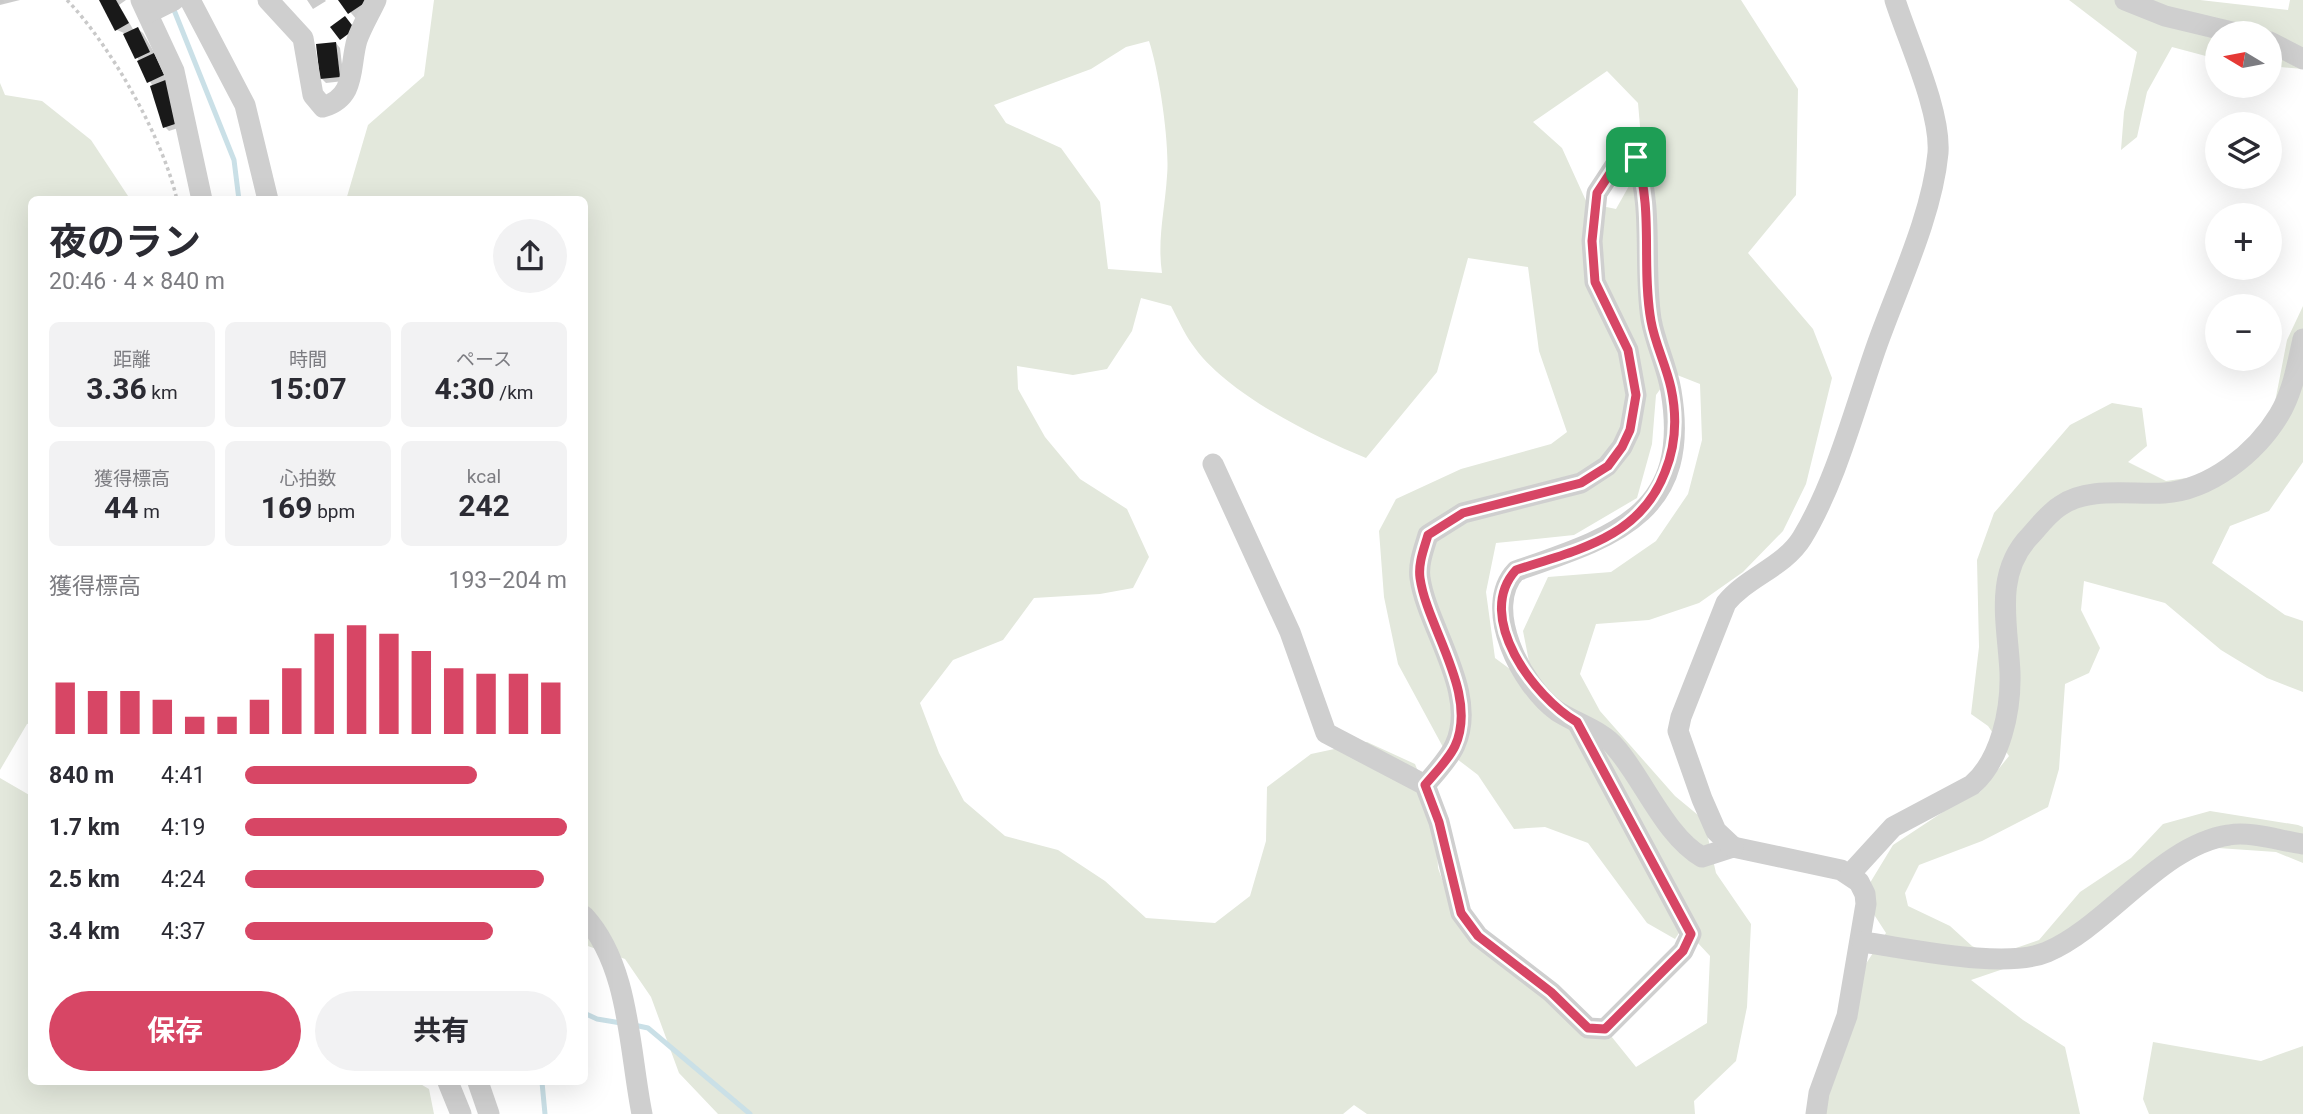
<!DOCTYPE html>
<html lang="ja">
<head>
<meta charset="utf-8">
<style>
  :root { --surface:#fff; --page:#f2f2f3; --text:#2b2b33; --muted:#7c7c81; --accent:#d74665 }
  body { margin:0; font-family:Roboto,"Noto Sans JP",sans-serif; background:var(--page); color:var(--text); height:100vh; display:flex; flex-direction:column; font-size:26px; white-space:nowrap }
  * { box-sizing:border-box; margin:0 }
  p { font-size:23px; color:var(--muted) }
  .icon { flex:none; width:38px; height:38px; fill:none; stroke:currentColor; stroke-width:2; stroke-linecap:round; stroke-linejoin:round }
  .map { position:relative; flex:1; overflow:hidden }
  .details { position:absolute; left:28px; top:196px; width:560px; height:889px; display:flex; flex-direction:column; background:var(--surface); border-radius:10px; box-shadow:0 7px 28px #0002 }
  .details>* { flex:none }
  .needle { width:46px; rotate:280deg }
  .buttons { position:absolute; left:2205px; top:21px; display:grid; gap:14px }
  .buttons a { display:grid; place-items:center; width:77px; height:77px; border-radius:50%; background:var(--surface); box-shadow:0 7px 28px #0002; font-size:35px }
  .pin { position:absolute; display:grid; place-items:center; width:60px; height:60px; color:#fff; margin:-30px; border-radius:14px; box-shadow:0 4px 10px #0006 }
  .round { display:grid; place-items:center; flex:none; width:74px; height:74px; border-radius:37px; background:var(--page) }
  .headline { display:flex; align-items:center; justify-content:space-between; height:119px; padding:0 21px }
  h1 { font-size:38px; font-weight:700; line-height:52px }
  .stats { display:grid; grid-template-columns:repeat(3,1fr); gap:10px; height:119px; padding:7px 21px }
  .stats div { display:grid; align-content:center; border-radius:10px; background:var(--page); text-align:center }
  .stats b { font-size:30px; font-weight:700 }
  .stats small { font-size:19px; font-weight:400 }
  .stats p { font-size:19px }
  .chart { height:196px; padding:14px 21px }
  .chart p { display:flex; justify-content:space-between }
  .chart svg { width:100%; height:126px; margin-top:7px; stroke:var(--accent); stroke-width:6 }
  .cta { display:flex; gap:14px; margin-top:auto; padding:14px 21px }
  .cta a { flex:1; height:80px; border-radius:42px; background:var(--accent); color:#fff; font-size:28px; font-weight:700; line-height:80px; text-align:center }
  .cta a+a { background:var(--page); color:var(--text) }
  ul { padding:0 21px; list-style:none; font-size:23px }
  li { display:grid; grid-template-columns:112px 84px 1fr; align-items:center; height:52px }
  li i { height:18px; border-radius:9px; background:var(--accent) }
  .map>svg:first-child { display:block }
  .green { fill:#e3e8dc; fill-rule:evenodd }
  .shadow { fill:#0003 }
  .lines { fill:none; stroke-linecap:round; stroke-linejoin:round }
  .stream { stroke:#cae0e7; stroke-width:5 }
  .building { fill:#191919 }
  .path { stroke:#c9c9c9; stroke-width:3.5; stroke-dasharray:3.5 3.5; stroke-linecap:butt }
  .minor { stroke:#cfcfcf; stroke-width:21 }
  .route-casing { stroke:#fff; stroke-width:14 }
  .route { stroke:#d74665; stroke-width:9 }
</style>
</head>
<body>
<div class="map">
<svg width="2303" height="1114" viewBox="0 0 2303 1114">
  <rect width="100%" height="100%" fill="#fff"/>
  <g class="green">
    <path d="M 434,0 L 1741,0 L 1798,89 L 1796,195 L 1748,253 L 1813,329 L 1832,378 L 1806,484 L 1783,531 L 1743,572 L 1699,603 L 1649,620 L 1596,624 L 1580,674 L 1600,711 L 1675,796 L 1704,820 L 1716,873 L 1751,924 L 1747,1007 L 1736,1061 L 1694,1101 L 1695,1114 L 1367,1114 L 1354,1105 L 1343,1114 L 718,1114 L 679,1073 L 651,997 L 625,959 L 585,945 L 584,200 L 346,200 L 368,125 L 424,76 ZM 1149,41 C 1159,71 1170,144 1167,176 C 1165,209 1157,240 1162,273 L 1108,269 L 1100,202 L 1061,148 L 1006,123 L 994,105 L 1091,69 L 1126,47 ZM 1607,71 L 1638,103 L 1643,161 L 1616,209 L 1587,203 L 1562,148 L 1533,122 ZM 1468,258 L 1528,267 L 1539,351 L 1567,432 L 1551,444 L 1461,469 L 1396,499 L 1379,531 L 1384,597 L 1398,664 L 1444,749 L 1478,775 L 1514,829 L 1545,827 L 1588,843 L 1647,923 L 1675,939 L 1683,927 L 1710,956 L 1707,1023 L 1636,1067 L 1607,1031 L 1457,921 L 1438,868 L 1435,813 L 1415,764 L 1367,742 L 1311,754 L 1267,787 L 1266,841 L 1250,896 L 1215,923 L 1146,918 L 1105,881 L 1058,850 L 1005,836 L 964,801 L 939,753 L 920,703 L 953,660 L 1003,640 L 1034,598 L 1100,594 L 1133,588 L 1149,557 L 1127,509 L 1080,479 L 1045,437 L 1018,389 L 1017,366 L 1073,375 L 1107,369 L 1132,331 L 1141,298 L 1171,306 C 1178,319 1184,333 1192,344 C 1225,393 1313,436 1366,458 L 1437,372 ZM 1672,373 L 1700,384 L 1702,440 L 1688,494 L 1656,541 L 1611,572 L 1548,577 L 1523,631 L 1534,687 L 1495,658 L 1486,592 L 1496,543 L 1574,535 L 1637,498 L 1652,444 L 1656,395 Z"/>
    <polygon points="2069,0 2200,0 2288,10 2290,0 2303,0 2303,69 2270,66 2270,33 2217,33 2217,59 2172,47 2147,92 2137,137 2121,150 2124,112 2137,52"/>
    <polygon points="0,83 5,95 42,101 91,140 130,199 32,200 31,723 27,724 0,770"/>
    <polygon points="2303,306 2303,462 2269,511 2230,526 2212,563 2285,615 2303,621 2303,692 2267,678 2221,650 2165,603 2084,581 2081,610 2100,648 2089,673 2065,684 2059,769 2048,807 1982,841 1919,865 1905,893 1908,906 1950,926 1972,946 1993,956 2039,940 2080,892 2131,858 2163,824 2210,811 2298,825 2303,827 2303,863 2276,852 2218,848 2169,855 2120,896 2015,965 1971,980 2023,1020 2065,1047 2080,1114 1816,1114 1856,979 1886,933 1862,896 1893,845 1949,808 1980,792 2009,756 1988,726 1971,714 1979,647 1977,560 1994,513 2070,425 2112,403 2142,408 2147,446 2128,462 2166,481 2207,475 2269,433 2287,340"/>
    <polygon points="0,778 31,796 32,1082 417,1082 429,1089 434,1114 0,1114"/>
    <polygon points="2153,1042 2261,1061 2303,1046 2303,1114 2149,1114 2143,1099"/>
  </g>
  <g class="shadow">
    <polygon points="0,0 20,0 0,5"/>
    <polygon points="101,0 126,0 119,5 134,31 138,29 143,33 158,59 184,126 169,131 165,127 152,85 124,33 117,30"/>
    <polygon points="307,0 325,0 326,1 313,9"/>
    <polygon points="340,0 367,0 357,20"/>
    <polygon points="336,43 340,48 344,81 326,83 322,79"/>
  </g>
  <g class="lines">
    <g class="stream">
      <polyline points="172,5 234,160 239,200"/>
      <polyline points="584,1013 597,1019 621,1023"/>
      <polyline points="634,1025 648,1028 750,1114"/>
      <polyline points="542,1082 545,1114"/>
    </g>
  </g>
  <g class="building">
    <polygon points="99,0 116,0 129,23 115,31"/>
    <polygon points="338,0 369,0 348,14"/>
    <polygon points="345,16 355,29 340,40 330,27"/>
    <polygon points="138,27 150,52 135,59 123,34"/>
    <polygon points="336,42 340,77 320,79 316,44"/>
    <polygon points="154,53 164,75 147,83 137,61"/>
    <polygon points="168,79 181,122 163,128 150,86"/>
  </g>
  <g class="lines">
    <g class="path">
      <path d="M 67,0 C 111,46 163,138 177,200"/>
      <polyline points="0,2 4,0"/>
    </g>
    <g class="minor">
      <polyline points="141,0 174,71 202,200"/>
      <polyline points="190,0 245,105 268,200"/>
      <path d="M 268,0 L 303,38 L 313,95 L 323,107 C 357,97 349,67 357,40 C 362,26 370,13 376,0"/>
      <polyline points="2125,0 2165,16 2236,33"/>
      <polyline points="148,13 174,0"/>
      <polyline points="2270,42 2303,59"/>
      <polyline points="1213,464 1290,632 1326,733 1425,785 1439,822 1461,913 1478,936 1551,992 1588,1028 1605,1029 1683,951 1691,934 1578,724"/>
      <path d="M 1425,785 C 1435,773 1449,759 1455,745 C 1479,693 1427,628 1420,578 C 1418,563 1424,549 1428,535 L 1463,513 L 1581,483 L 1607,466 L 1622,447 L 1630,430 L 1636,395 L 1628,350 L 1595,282 L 1592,241 L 1597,193 L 1618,161 L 1636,157 C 1654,209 1643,265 1651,319 C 1655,343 1667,366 1671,391 C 1692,515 1613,537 1516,571 C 1481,608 1522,686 1557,711 C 1575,723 1603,731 1616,748 C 1643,779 1666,837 1702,857 L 1733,847 L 1841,870 L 1859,882 L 1865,894 L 1866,904 L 1847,1016 L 1819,1093 L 1816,1114"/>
      <path d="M 1733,847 L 1716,831 L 1702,799 L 1678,731 L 1681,717 L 1726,603 C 1747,577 1784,567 1802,538 C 1836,482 1855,407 1877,345 C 1898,286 1932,216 1938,153 C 1941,111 1908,41 1895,0"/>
      <path d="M 1850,874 L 1893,827 L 1972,785 C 2001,760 2011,710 2010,673 C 2008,626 1993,574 2030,536 C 2039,526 2049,513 2060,506 C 2088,486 2132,495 2164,493 C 2210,490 2256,453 2279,415 C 2293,392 2297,365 2303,339"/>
      <path d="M 584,916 C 630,966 629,1050 642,1114"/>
      <path d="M 1862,942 C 1908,948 2005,970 2047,952 C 2108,926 2161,845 2229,835 C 2251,831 2281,841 2303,844"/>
      <polyline points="448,1082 461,1114"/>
      <polyline points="478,1082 489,1114"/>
    </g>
  </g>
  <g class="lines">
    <defs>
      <path id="route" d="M 1636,157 C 1654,210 1641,266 1651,321 C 1655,344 1666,365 1671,388 C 1677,416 1676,445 1665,472 C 1640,538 1577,550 1516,570 C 1473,617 1535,698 1577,722 L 1691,934 L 1683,951 L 1605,1029 L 1588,1028 L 1551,992 L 1478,936 L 1461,913 L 1439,822 L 1425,785 C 1435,773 1449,759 1455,746 C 1479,694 1427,628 1420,578 C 1418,563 1424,549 1428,535 L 1463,513 L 1581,483 L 1608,466 L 1622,447 L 1630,430 L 1636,395 L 1628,350 L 1595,282 L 1592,241 L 1597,193 L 1618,161 Z"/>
    </defs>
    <use href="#route" class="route-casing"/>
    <use href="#route" class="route"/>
  </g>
</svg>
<div class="buttons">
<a><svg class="needle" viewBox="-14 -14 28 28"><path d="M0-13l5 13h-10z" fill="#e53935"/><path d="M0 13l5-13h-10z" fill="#7c7c81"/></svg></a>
<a><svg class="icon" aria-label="layers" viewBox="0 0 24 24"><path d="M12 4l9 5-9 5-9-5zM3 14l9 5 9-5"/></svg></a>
<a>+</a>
<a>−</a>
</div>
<div class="pin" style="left:1636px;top:157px;background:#1e9e55"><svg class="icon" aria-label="arrive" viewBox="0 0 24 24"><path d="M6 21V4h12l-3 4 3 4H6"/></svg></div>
<section class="details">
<div class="headline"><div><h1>夜のラン</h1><p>20:46 · 4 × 840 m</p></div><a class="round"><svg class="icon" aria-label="share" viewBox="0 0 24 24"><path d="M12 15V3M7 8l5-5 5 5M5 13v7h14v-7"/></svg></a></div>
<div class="stats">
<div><p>距離</p><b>3.36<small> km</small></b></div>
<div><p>時間</p><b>15:07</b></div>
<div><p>ペース</p><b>4:30<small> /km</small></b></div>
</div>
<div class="stats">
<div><p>獲得標高</p><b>44<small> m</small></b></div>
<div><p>心拍数</p><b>169<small> bpm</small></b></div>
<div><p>kcal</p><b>242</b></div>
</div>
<div class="chart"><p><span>獲得標高</span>193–204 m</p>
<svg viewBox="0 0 160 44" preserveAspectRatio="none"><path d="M5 44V26M15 44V29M25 44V29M35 44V32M45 44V38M55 44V38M65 44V32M75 44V21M85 44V9M95 44V6M105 44V9M115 44V15M125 44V21M135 44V23M145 44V23M155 44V26"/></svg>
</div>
<ul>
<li><b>840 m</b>4:41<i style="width:72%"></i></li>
<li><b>1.7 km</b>4:19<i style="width:100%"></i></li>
<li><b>2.5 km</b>4:24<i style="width:93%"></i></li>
<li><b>3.4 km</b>4:37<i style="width:77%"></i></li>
</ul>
<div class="cta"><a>保存</a><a>共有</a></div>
</section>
</div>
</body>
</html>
